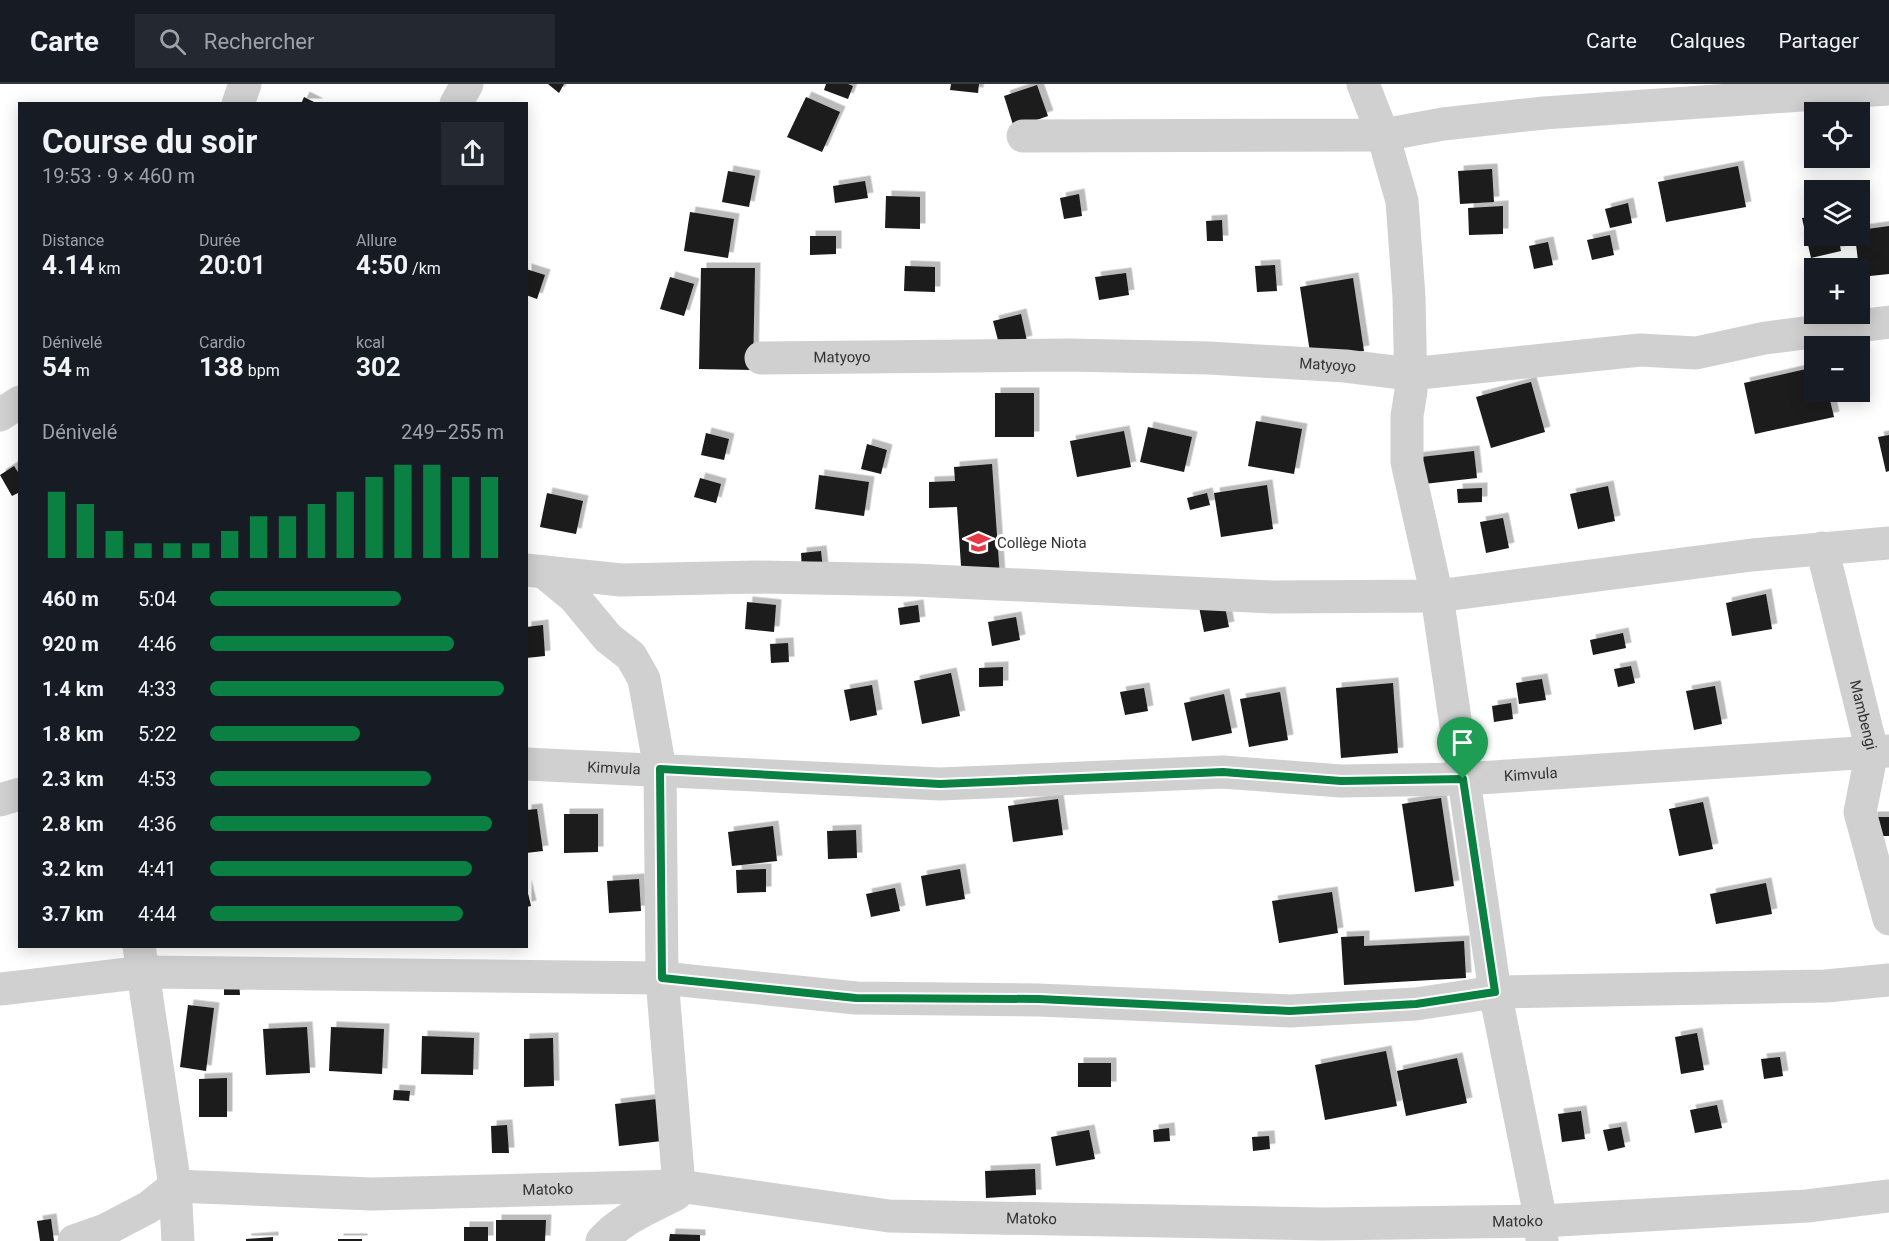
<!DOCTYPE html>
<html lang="fr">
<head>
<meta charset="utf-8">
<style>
  :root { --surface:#171b24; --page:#242831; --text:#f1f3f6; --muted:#9ea1a6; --line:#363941; --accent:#0b8043 }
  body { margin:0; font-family:Roboto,sans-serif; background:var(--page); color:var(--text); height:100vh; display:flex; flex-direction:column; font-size:22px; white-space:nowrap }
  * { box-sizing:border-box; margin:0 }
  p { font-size:20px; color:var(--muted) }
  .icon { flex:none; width:33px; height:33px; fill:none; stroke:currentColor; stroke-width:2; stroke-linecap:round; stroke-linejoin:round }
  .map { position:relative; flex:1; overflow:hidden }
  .drawer { position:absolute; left:18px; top:18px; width:510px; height:846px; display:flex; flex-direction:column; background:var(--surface); border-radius:0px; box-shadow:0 3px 15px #0003 }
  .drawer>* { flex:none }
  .buttons { position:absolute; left:1804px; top:18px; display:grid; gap:12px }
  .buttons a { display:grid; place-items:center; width:66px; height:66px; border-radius:0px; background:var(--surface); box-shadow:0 3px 15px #0003; font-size:30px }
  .pin { position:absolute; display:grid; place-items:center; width:51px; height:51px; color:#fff; margin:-62px -26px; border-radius:50% 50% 50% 0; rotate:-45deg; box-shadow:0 0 6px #0007 }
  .pin .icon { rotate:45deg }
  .round { display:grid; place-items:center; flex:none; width:63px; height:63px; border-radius:0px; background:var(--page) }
  .summary { display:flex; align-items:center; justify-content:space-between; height:102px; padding:0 24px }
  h1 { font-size:33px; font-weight:700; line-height:45px }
  .metrics { display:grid; grid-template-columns:repeat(3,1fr); gap:9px; height:102px; padding:6px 24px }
  .metrics div { display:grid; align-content:center }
  .metrics b { font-size:26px; font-weight:700 }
  .metrics small { font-size:16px; font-weight:400 }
  .metrics p { font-size:16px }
  .chart { height:168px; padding:12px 24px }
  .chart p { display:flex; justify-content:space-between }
  .chart svg { width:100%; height:108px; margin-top:6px; stroke:var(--accent); stroke-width:6 }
  ul { padding:0 24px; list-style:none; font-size:20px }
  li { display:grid; grid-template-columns:96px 72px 1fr; align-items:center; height:45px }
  li i { height:15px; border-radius:8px; background:var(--accent) }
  header { display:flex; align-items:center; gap:36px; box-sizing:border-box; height:84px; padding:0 30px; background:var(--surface); border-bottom:2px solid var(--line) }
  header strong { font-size:28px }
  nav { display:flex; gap:33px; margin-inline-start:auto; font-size:21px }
  .search { width:420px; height:54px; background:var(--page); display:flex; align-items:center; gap:15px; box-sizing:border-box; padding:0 21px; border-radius:0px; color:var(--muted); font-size:22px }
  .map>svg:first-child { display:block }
  .building { fill:#1a1a1a; filter:url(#shadow) }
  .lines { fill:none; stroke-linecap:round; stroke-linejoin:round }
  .street { stroke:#d0d0d0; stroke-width:33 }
  .route-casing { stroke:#fff; stroke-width:12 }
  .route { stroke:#0b8043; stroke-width:8 }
  .labels { text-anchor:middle; stroke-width:6; stroke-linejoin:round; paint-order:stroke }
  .street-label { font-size:15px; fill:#333; stroke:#fff }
  .poi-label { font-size:15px; fill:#333; stroke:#fff; text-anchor:start }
</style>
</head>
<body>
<header>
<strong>Carte</strong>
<div class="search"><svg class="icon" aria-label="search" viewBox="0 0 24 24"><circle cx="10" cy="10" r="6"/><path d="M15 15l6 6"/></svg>Rechercher</div>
<nav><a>Carte</a><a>Calques</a><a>Partager</a></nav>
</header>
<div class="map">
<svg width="1889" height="1157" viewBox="0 0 1889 1157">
  <defs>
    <filter id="shadow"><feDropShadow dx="5.5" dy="-5.5" stdDeviation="0" flood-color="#0004"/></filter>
  </defs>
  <rect width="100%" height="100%" fill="#fff"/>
  <g class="building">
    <polygon points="548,0 564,0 559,9"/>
    <polygon points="826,0 848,0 853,2 848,15 824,6"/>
    <polygon points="951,0 979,0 978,9 950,6"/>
    <polygon points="1037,1 1048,32 1014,44 1004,12"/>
    <polygon points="304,13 318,20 301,20"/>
    <polygon points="806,13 840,28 822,68 787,53"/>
    <polygon points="1738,82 1746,123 1666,138 1658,98"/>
    <polygon points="1492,85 1494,118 1460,120 1458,87"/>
    <polygon points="728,87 755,92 749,123 722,118"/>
    <polygon points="865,97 868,114 835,119 833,102"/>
    <polygon points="1079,110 1082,132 1064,135 1060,114"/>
    <polygon points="886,112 920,113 920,145 885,144"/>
    <polygon points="1628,119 1632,139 1610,144 1605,125"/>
    <polygon points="1503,122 1503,150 1469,151 1468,124"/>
    <polygon points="690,128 734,135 728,174 684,167"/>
    <polygon points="1815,132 1815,152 1838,152 1841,167 1811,174 1802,134"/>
    <polygon points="1222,136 1223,157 1207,157 1206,137"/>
    <polygon points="1889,142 1889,190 1860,193 1855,152 1860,152 1860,146"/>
    <polygon points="1610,151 1614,171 1592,176 1587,156"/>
    <polygon points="810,152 836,152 836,170 810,171"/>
    <polygon points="1548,158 1553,181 1534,185 1529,162"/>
    <polygon points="1275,181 1277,207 1257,208 1255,182"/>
    <polygon points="905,182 935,183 935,208 904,207"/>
    <polygon points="701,184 755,184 753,286 699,285"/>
    <polygon points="526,185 545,191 537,215 526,211"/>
    <polygon points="1126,189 1129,211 1099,216 1095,193"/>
    <polygon points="670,193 694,200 684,232 660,225"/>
    <polygon points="1353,194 1364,267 1311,275 1300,203"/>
    <polygon points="1021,230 1027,257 1000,264 993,237"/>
    <polygon points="1815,283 1815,308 1828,308 1834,333 1755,350 1744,299"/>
    <polygon points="1531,298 1545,348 1491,364 1476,313"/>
    <rect x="995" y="309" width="39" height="44"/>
    <polygon points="1256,337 1302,345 1294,390 1248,382"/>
    <polygon points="1148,343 1192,353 1184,388 1140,378"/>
    <polygon points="1124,347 1131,383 1077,393 1070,357"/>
    <polygon points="706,349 729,355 724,376 701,371"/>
    <polygon points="1889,351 1889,387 1886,388 1878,353"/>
    <polygon points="867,360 887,366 881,390 861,385"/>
    <polygon points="1474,367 1477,394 1415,401 1412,374"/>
    <polygon points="992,380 1000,494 962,496 957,423 929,424 929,398 955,397 954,383"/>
    <polygon points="14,382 20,391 20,408 12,412 0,391"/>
    <polygon points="819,391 869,398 864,432 815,425"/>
    <polygon points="700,394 721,400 716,419 694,413"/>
    <polygon points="1267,401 1273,445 1221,453 1214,409"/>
    <polygon points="1608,402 1615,437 1578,445 1570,410"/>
    <polygon points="1482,404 1482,418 1458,419 1457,405"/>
    <polygon points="547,409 583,417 576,450 540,443"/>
    <polygon points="1207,409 1210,421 1190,426 1187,414"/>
    <polygon points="1503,434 1509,464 1486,469 1480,438"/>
    <polygon points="821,467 823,485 802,487 801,469"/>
    <polygon points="1766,510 1772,545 1732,552 1726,519"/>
    <polygon points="747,518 776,521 774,548 745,545"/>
    <polygon points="1224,518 1229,543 1204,548 1199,523"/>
    <polygon points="918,521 920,538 900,541 898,524"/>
    <polygon points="1016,533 1020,556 992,562 988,538"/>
    <polygon points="543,541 545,572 526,574 526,543"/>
    <polygon points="1623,549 1626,564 1593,571 1590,556"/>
    <polygon points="788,559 789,578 771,579 770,560"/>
    <polygon points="1631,582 1635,599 1618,603 1614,585"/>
    <polygon points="1003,583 1003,602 979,603 979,584"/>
    <polygon points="951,589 960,632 922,640 914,597"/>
    <polygon points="1542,595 1546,616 1519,620 1516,599"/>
    <polygon points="1393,599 1398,669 1341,674 1336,604"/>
    <polygon points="872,601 877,631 850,637 844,606"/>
    <polygon points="1715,602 1722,640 1694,646 1686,607"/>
    <polygon points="1144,604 1148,627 1125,631 1120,608"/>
    <polygon points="1280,608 1288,656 1249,663 1240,615"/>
    <polygon points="1224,610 1232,649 1192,657 1184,619"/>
    <polygon points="1511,619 1513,635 1494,638 1492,622"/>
    <polygon points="1441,714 1454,802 1415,808 1402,720"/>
    <polygon points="1058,715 1063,751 1013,758 1008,722"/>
    <polygon points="1703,718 1713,765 1679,772 1669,725"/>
    <polygon points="537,725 543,767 526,769 526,726"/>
    <polygon points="564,730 598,730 598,768 564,769"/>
    <rect x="1872" y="733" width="17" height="19"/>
    <polygon points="773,742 777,777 732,782 728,748"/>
    <polygon points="856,746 857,774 828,775 827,747"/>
    <polygon points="766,785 766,808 737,809 736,786"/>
    <polygon points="960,785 965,815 926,822 921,792"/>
    <polygon points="639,795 641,827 609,829 607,797"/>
    <polygon points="1766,799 1772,830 1716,840 1710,810"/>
    <polygon points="526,801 531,822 526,823"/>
    <polygon points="895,804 900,827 871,833 866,810"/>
    <polygon points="1332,808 1338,849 1279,859 1272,817"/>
    <polygon points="1364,852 1364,862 1464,857 1466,894 1344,901 1341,853"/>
    <polygon points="224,898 239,898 240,911 224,911"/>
    <polygon points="188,921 214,924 206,987 180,983"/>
    <polygon points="307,943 310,989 266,991 263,945"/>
    <polygon points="331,943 384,945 382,990 329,987"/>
    <polygon points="1697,949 1704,986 1681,990 1675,953"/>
    <polygon points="422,952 474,954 473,991 421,990"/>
    <polygon points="553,954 554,1002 524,1003 524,955"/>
    <polygon points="1386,967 1397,1022 1325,1036 1315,981"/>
    <polygon points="1780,973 1783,992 1764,995 1761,975"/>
    <polygon points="1457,974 1467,1019 1406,1032 1397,987"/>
    <rect x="1078" y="979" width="33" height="24"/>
    <polygon points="227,994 227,1033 199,1033 199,995"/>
    <polygon points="394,1006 410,1007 409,1017 393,1016"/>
    <polygon points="657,1015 662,1057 619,1062 615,1020"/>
    <polygon points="1717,1021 1722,1044 1695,1049 1690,1026"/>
    <polygon points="1581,1027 1585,1055 1562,1058 1558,1030"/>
    <polygon points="507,1041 509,1069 492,1069 491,1042"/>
    <polygon points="1621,1043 1625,1063 1608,1067 1603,1046"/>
    <polygon points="1169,1044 1170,1057 1154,1058 1153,1046"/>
    <polygon points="1089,1046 1095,1075 1056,1082 1051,1053"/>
    <polygon points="1269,1052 1270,1065 1253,1067 1252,1053"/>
    <polygon points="1035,1085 1036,1111 986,1114 985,1087"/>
    <polygon points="51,1135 54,1157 40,1157 37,1137"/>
    <polygon points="496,1136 546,1136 545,1157 496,1157"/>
    <rect x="464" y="1143" width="24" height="14"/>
    <polygon points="670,1150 700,1151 700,1157 669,1157"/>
    <polygon points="273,1153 273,1157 246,1157 246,1155"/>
    <rect x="338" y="1155" width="24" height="2"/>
  </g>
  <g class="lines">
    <g class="street">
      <polyline points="1363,0 1383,51 1402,117 1409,213 1411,307 1407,332 1407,378 1437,512 1495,908 1541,1137 1542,1157"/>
      <polyline points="238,20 245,0"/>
      <polyline points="456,20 467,0"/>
      <polyline points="1023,52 1383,51 1443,40 1544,29 1889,5"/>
      <path id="s1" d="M 761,274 L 1069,271 L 1209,274 L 1345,282 L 1410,290 L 1640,266 L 1696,269 L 1765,254 L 1889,238"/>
      <polyline points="0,331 20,318"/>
      <path id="s2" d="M 1822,464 L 1872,667 L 1860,728 L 1889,835"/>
      <polyline points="526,486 621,496 757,493 914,496 1273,513 1437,512 1752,471 1889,459"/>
      <path d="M 545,489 L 574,513 L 608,554 L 631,572 L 644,595 L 660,685 L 662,894 L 679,1102 L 676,1110 C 651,1123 621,1135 602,1157"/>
      <path id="s3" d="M 526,680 L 940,700 L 1223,688 L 1341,697 L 1463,695 L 1889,667"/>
      <polyline points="0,716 20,710"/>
      <polyline points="139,862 175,1102 178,1157"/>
      <polyline points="0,905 145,888 662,894 856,914 1039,916 1290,927 1416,920 1495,908 1826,902 1889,896"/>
      <path id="s4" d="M 74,1157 L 105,1146 L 149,1123 L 175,1102 L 372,1110 L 679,1102 L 889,1132 L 1322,1140 L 1541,1137 L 1807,1122 L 1889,1112"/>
    </g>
  </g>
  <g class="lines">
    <defs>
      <polygon id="route" points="660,685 940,700 1223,688 1341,697 1463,695 1495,908 1416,920 1290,927 1039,915 856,914 662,894"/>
    </defs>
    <use href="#route" class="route-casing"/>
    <use href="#route" class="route"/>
  </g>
  <defs>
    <symbol id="school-bare" viewBox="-9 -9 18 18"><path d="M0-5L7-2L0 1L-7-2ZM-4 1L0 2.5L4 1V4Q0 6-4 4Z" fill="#e63946" stroke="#fff" stroke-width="2.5" paint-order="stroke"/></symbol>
  </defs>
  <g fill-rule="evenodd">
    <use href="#school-bare" x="962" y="442" width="33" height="33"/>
  </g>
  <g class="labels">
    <g class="street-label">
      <text dy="5" stroke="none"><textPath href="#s1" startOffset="81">Matyoyo</textPath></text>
      <text dy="5" stroke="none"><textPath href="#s1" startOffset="567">Matyoyo</textPath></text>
      <text dy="5" stroke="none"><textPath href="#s2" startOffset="172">Mambengi</textPath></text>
      <text dy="5" stroke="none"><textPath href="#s3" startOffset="88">Kimvula</textPath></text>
      <text dy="5" stroke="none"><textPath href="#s3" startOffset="1006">Kimvula</textPath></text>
      <text dy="5" stroke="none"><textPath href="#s4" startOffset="489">Matoko</textPath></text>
      <text dy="5" stroke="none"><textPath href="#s4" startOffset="975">Matoko</textPath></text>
      <text dy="5" stroke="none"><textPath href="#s4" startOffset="1461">Matoko</textPath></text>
    </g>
    <g class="poi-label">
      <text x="997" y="464">Collège Niota</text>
    </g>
  </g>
</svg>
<div class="buttons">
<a><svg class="icon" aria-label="locate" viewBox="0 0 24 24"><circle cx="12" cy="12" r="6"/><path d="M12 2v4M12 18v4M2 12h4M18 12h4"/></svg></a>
<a><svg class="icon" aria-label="layers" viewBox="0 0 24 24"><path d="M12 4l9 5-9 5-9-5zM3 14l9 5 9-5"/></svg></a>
<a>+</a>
<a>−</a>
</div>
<div class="pin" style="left:1463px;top:695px;background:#1e9e55"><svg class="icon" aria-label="arrive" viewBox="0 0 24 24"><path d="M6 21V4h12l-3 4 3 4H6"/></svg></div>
<section class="drawer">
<div class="summary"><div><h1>Course du soir</h1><p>19:53 · 9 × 460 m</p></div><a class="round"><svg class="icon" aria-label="share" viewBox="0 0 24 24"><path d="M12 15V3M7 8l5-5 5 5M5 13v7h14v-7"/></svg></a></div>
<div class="metrics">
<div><p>Distance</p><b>4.14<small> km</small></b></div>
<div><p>Durée</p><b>20:01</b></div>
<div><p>Allure</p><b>4:50<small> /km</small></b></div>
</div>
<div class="metrics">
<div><p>Dénivelé</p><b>54<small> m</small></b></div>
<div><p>Cardio</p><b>138<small> bpm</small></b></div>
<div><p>kcal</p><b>302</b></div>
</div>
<div class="chart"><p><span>Dénivelé</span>249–255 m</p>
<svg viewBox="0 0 160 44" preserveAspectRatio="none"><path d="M5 44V17M15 44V22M25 44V33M35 44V38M45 44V38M55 44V38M65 44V33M75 44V27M85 44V27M95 44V22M105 44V17M115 44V11M125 44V6M135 44V6M145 44V11M155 44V11"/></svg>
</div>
<ul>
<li><b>460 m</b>5:04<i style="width:65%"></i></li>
<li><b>920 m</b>4:46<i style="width:83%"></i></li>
<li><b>1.4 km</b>4:33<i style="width:100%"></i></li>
<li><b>1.8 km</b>5:22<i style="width:51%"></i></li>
<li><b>2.3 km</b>4:53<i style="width:75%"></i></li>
<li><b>2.8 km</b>4:36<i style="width:96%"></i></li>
<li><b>3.2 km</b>4:41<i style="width:89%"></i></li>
<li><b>3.7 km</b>4:44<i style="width:86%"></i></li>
</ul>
</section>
</div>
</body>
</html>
